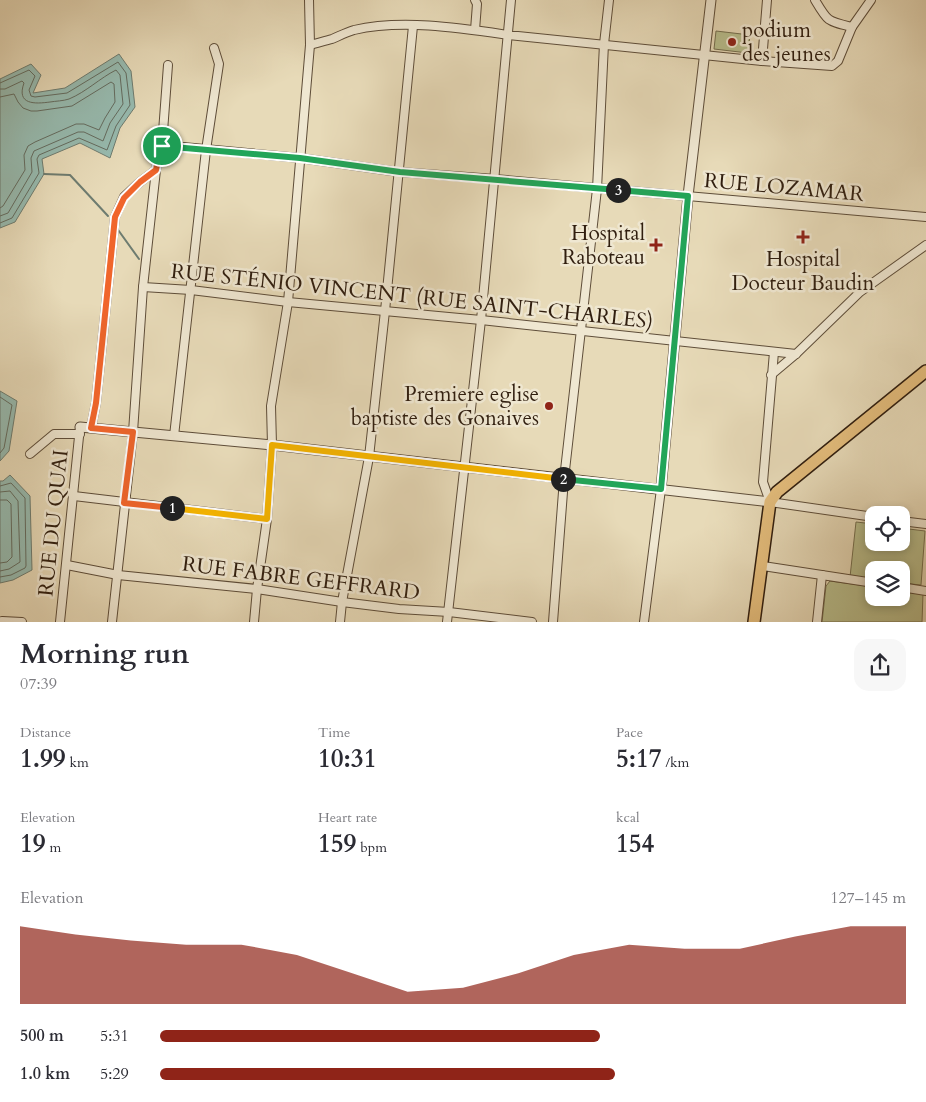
<!DOCTYPE html>
<html lang="en">
<head>
<meta charset="utf-8">
<style>
  :root { --surface:#fff; --page:#f7f7f7; --text:#2b2b33; --muted:#7c7c81; --accent:#8f2418 }
  body { margin:0; font-family:Cardo,serif; background:var(--page); color:var(--text); height:100vh; display:flex; flex-direction:column; font-size:19px; white-space:nowrap }
  * { box-sizing:border-box; margin:0 }
  p { font-size:16px; color:var(--muted) }
  .icon { flex:none; width:28px; height:28px; fill:none; stroke:currentColor; stroke-width:2; stroke-linecap:round; stroke-linejoin:round }
  .map { position:relative; height:622px; overflow:hidden }
  .side { display:flex; flex-direction:column; background:var(--surface); flex:1 }
  .side>* { flex:none }
  .tools { position:absolute; left:865px; top:506px; display:grid; gap:10px }
  .tools a { display:grid; place-items:center; width:45px; height:45px; border-radius:10px; background:var(--surface); box-shadow:0 2px 8px #0003; font-size:25px }
  .pin { position:absolute; display:grid; place-items:center; width:42px; height:42px; color:#fff; margin:-21px; border:2px solid #fff; border-radius:50%; box-shadow:0 1px 5px #0007 }
  .km { position:absolute; width:25px; height:25px; margin:-12px; border-radius:50%; background:#222; color:#fff; font-size:14px; line-height:25px; text-align:center }
  .round { display:grid; place-items:center; flex:none; width:52px; height:52px; border-radius:15px; background:var(--page) }
  .headline { display:flex; align-items:center; justify-content:space-between; height:85px; padding:0 20px }
  h1 { font-size:28px; font-weight:700; line-height:38px }
  .metrics { display:grid; grid-template-columns:repeat(3,1fr); gap:8px; height:85px; padding:5px 20px }
  .metrics div { display:grid; align-content:center }
  .metrics b { font-size:25px; font-weight:700 }
  .metrics small { font-size:14px; font-weight:400 }
  .metrics p { font-size:14px }
  .chart { height:140px; padding:10px 20px }
  .chart p { display:flex; justify-content:space-between }
  .chart svg { width:100%; height:90px; margin-top:5px; fill:var(--accent); opacity:.7 }
  ul { padding:0 20px; list-style:none; font-size:16px }
  li { display:grid; grid-template-columns:80px 60px 1fr; align-items:center; height:38px }
  li i { height:12px; border-radius:6px; background:var(--accent) }
  .map>svg:first-child { display:block }
  .green { fill:#b8be8d; stroke:#746e4e }
  .water { fill:#97bbb0; stroke:#6e7c70 }
  .lines { fill:none; stroke-linecap:round; stroke-linejoin:round }
  .shore { stroke:#646c60; stroke-width:1 }
  .stream { stroke:#6e7c70; stroke-width:2 }
  .minor-casing { stroke:#5e4d39; stroke-width:10 }
  .tertiary-casing { stroke:#5e4d39; stroke-width:11 }
  .primary-casing { stroke:#301e0f; stroke-width:14 }
  .minor { stroke:#efe7d1; stroke-width:8 }
  .tertiary { stroke:#efe7d1; stroke-width:9 }
  .primary { stroke:#e4bd7c; stroke-width:11 }
  .split-1-casing { stroke:#fff; stroke-width:10 }
  .split-2-casing { stroke:#fff; stroke-width:10 }
  .split-3-casing { stroke:#fff; stroke-width:10 }
  .split-4-casing { stroke:#fff; stroke-width:10 }
  .split-1 { stroke:#f0652b; stroke-width:6 }
  .split-2 { stroke:#f5b400; stroke-width:6 }
  .split-3 { stroke:#22a559; stroke-width:6 }
  .split-4 { stroke:#22a559; stroke-width:6 }
  .poi-dot { fill:#8f2418; stroke:#efe7d1; stroke-width:2 }
  .labels { text-anchor:middle; stroke-width:5; stroke-linejoin:round; paint-order:stroke }
  .poi-label { font-size:21px; fill:#301e0f; stroke:#efe7d1; text-anchor:end }
  .street-label { font-size:21px; fill:#301e0f; stroke:#efe7d1 }
</style>
</head>
<body>
<div class="map">
<svg width="926" height="622" viewBox="0 0 926 622">
  <rect width="100%" height="100%" fill="#e7dab8"/>
  <filter id="stains"><feTurbulence type="fractalNoise" baseFrequency=".004" numOctaves="4"/><feColorMatrix values="0 0 0 0 .2 0 0 0 0 .09 0 0 0 0 .02 0 0 0 .5 -.17"/></filter>
  <radialGradient id="worn" r=".72"><stop offset=".6" stop-color="#630" stop-opacity="0"/><stop offset="1" stop-color="#630" stop-opacity=".3"/></radialGradient>
  <g class="green">
    <polygon points="716,31 750,35 748,53 714,49"/>
    <polygon points="856,522 874,524 874,542 901,542 901,528 925,531 921,585 901,583 901,570 874,570 874,580 850,577"/>
    <polygon points="830,581 874,587 874,598 901,598 901,591 923,594 922,622 822,622 826,586"/>
  </g>
  <g class="water">
    <polygon points="119,54 131,71 135,107 120,128 110,158 80,143 42,159 44,174 15,222 0,228 0,79 31,64 41,75 33,93 65,88"/>
    <polygon points="0,391 17,401 9,451 0,461"/>
    <polygon points="10,475 30,496 32,570 13,580 0,583 0,481 3,481"/>
  </g>
  <g class="lines">
    <g class="shore">
      <polyline points="0,83 29,70 35,76 29,90 31,96 35,97 67,93 118,62 126,73 130,105 116,126 107,150 79,138 39,155 37,159 39,173 12,218 0,223"/>
      <path d="M 0,89 L 5,89 L 22,81 L 24,83 C 16,105 35,104 50,102 C 56,101 63,101 69,99 C 86,92 100,78 116,70 L 120,75 L 123,104 L 110,123 L 103,141 L 84,132 L 78,132 L 34,151 L 31,158 L 32,172 L 8,213 L 0,216"/>
      <polyline points="0,97 14,94 18,102 23,108 31,111 37,111 72,106 111,82 114,84 115,102 105,118 99,130 84,124 76,124 35,142 28,146 24,155 25,170 3,206 0,208"/>
      <polyline points="0,397 12,405 4,448 0,453"/>
      <polyline points="0,486 11,483 25,498 26,566 25,568 11,575 0,577"/>
      <polyline points="0,492 10,491 18,501 20,562 9,569 0,571"/>
      <polyline points="0,500 7,500 11,504 12,557 7,562 0,563"/>
    </g>
    <g class="stream">
      <polyline points="44,174 70,175 108,216"/>
      <polyline points="116,227 139,259"/>
    </g>
    <defs>
      <g id="minor">
        <path d="M 815,0 C 828,22 827,21 852,27"/>
        <polyline points="475,30 477,4 475,0"/>
        <path d="M 310,45 C 317,43 325,41 332,39 C 339,36 347,32 354,30 C 402,19 460,28 508,35 L 762,61 L 832,66 L 838,61 L 852,27 L 871,0"/>
        <polyline points="762,61 767,0"/>
        <polyline points="162,145 168,65"/>
        <polyline points="143,287 191,290 288,302 481,320 796,354"/>
        <polyline points="774,352 763,482 770,502 874,517"/>
        <polyline points="771,375 796,354 860,292 926,245"/>
        <polyline points="91,428 96,403 115,217 124,197 140,182 156,170"/>
        <polyline points="174,436 206,150 219,64 214,48"/>
        <polyline points="30,454 54,434 80,434"/>
        <polyline points="74,496 267,519"/>
        <polyline points="901,521 926,524"/>
        <polyline points="67,565 118,575 257,589 342,602 399,609 449,612 532,622"/>
        <polyline points="763,566 874,583"/>
        <polyline points="901,587 926,591"/>
        <polyline points="2,621 22,622"/>
        <polyline points="60,622 80,427"/>
        <polyline points="112,622 133,432 143,287 156,170 160,149 162,145 300,158 399,172 495,179 926,217"/>
        <polyline points="254,622 257,589 267,519 272,445 271,406 288,302 310,45 309,0"/>
        <polyline points="340,622 342,602 369,457 385,311 413,26"/>
        <polyline points="447,622 481,320 511,0"/>
        <polyline points="553,622 564,479 597,189 604,44 609,0"/>
        <polyline points="644,622 661,489"/>
        <polyline points="817,622 822,575"/>
      </g>
      <g id="tertiary">
        <polyline points="80,427 272,445 770,502"/>
        <polyline points="661,489 688,196 711,0"/>
      </g>
      <polyline id="primary" points="754,622 770,502 777,492 926,371"/>
    </defs>
    <use href="#minor" class="minor-casing"/>
    <use href="#tertiary" class="tertiary-casing"/>
    <use href="#primary" class="primary-casing"/>
    <use href="#minor" class="minor"/>
    <use href="#tertiary" class="tertiary"/>
    <use href="#primary" class="primary"/>
  </g>
  <g class="lines">
    <defs>
      <polyline id="split-1" points="162,146 160,149 156,170 140,182 124,198 115,217 96,403 91,428 133,432 124,503 172,508"/>
      <polyline id="split-2" points="172,508 267,519 272,445 563,479"/>
      <polyline id="split-3" points="563,479 661,489 688,196 618,190"/>
      <polyline id="split-4" points="162,146 300,158 400,172 618,190"/>
    </defs>
    <use href="#split-1" class="split-1-casing"/>
    <use href="#split-2" class="split-2-casing"/>
    <use href="#split-3" class="split-3-casing"/>
    <use href="#split-4" class="split-4-casing"/>
    <use href="#split-1" class="split-1"/>
    <use href="#split-2" class="split-2"/>
    <use href="#split-3" class="split-3"/>
    <use href="#split-4" class="split-4"/>
  </g>
  <g class="poi-dot">
    <circle cx="732" cy="42" r="5"/>
    <path d="M800.5 229.5h5v5h5v5h-5v5h-5v-5h-5v-5h5z"/>
    <path d="M653.5 237.5h5v5h5v5h-5v5h-5v-5h-5v-5h5z"/>
    <circle cx="549" cy="406" r="5"/>
  </g>
  <g class="labels">
    <g class="poi-label">
      <text x="742" y="37" text-anchor="start">podium<tspan x="742" dy="24">des jeunes</tspan></text>
      <text x="645" y="240">Hospital<tspan x="645" dy="24">Raboteau</tspan></text>
      <text x="803" y="266" text-anchor="middle">Hospital<tspan x="803" dy="24">Docteur Baudin</tspan></text>
      <text x="539" y="401">Premiere eglise<tspan x="539" dy="24">baptiste des Gonaives</tspan></text>
    </g>
    <g class="street-label">
      <text transform="translate(784 187) rotate(5)" y="7">RUE LOZAMAR</text>
      <text transform="translate(412 296) rotate(6)" y="7">RUE STÉNIO VINCENT (RUE SAINT-CHARLES)</text>
      <text transform="translate(53 523) rotate(-84)" y="7">RUE DU QUAI</text>
      <text transform="translate(301 578) rotate(7)" y="7">RUE FABRE GEFFRARD</text>
    </g>
  </g>
  <rect width="100%" height="100%" filter="url(#stains)"/>
  <rect width="100%" height="100%" fill="url(#worn)"/>
</svg>
<div class="tools">
<a><svg class="icon" aria-label="locate" viewBox="0 0 24 24"><circle cx="12" cy="12" r="6"/><path d="M12 2v4M12 18v4M2 12h4M18 12h4"/></svg></a>
<a><svg class="icon" aria-label="layers" viewBox="0 0 24 24"><path d="M12 4l9 5-9 5-9-5zM3 14l9 5 9-5"/></svg></a>
</div>
<div class="pin" style="left:162px;top:146px;background:#1e9e55"><svg class="icon" aria-label="arrive" viewBox="0 0 24 24"><path d="M6 21V4h12l-3 4 3 4H6"/></svg></div>
<b class="km" style="left:172px;top:508px">1</b>
<b class="km" style="left:563px;top:479px">2</b>
<b class="km" style="left:618px;top:190px">3</b>
</div>
<section class="side">
<div class="headline"><div><h1>Morning run</h1><p>07:39</p></div><a class="round"><svg class="icon" aria-label="share" viewBox="0 0 24 24"><path d="M12 15V3M7 8l5-5 5 5M5 13v7h14v-7"/></svg></a></div>
<div class="metrics">
<div><p>Distance</p><b>1.99<small> km</small></b></div>
<div><p>Time</p><b>10:31</b></div>
<div><p>Pace</p><b>5:17<small> /km</small></b></div>
</div>
<div class="metrics">
<div><p>Elevation</p><b>19<small> m</small></b></div>
<div><p>Heart rate</p><b>159<small> bpm</small></b></div>
<div><p>kcal</p><b>154</b></div>
</div>
<div class="chart"><p><span>Elevation</span>127–145 m</p>
<svg viewBox="0 0 160 44" preserveAspectRatio="none"><path d="M0 44V6L10 10L20 13L30 15L40 15L50 20L60 29L70 38L80 36L90 29L100 20L110 15L120 17L130 17L140 11L150 6L160 6V44z"/></svg>
</div>
<ul>
<li><b>500 m</b>5:31<i style="width:59%"></i></li>
<li><b>1.0 km</b>5:29<i style="width:61%"></i></li>
</ul>
</section>
</body>
</html>
